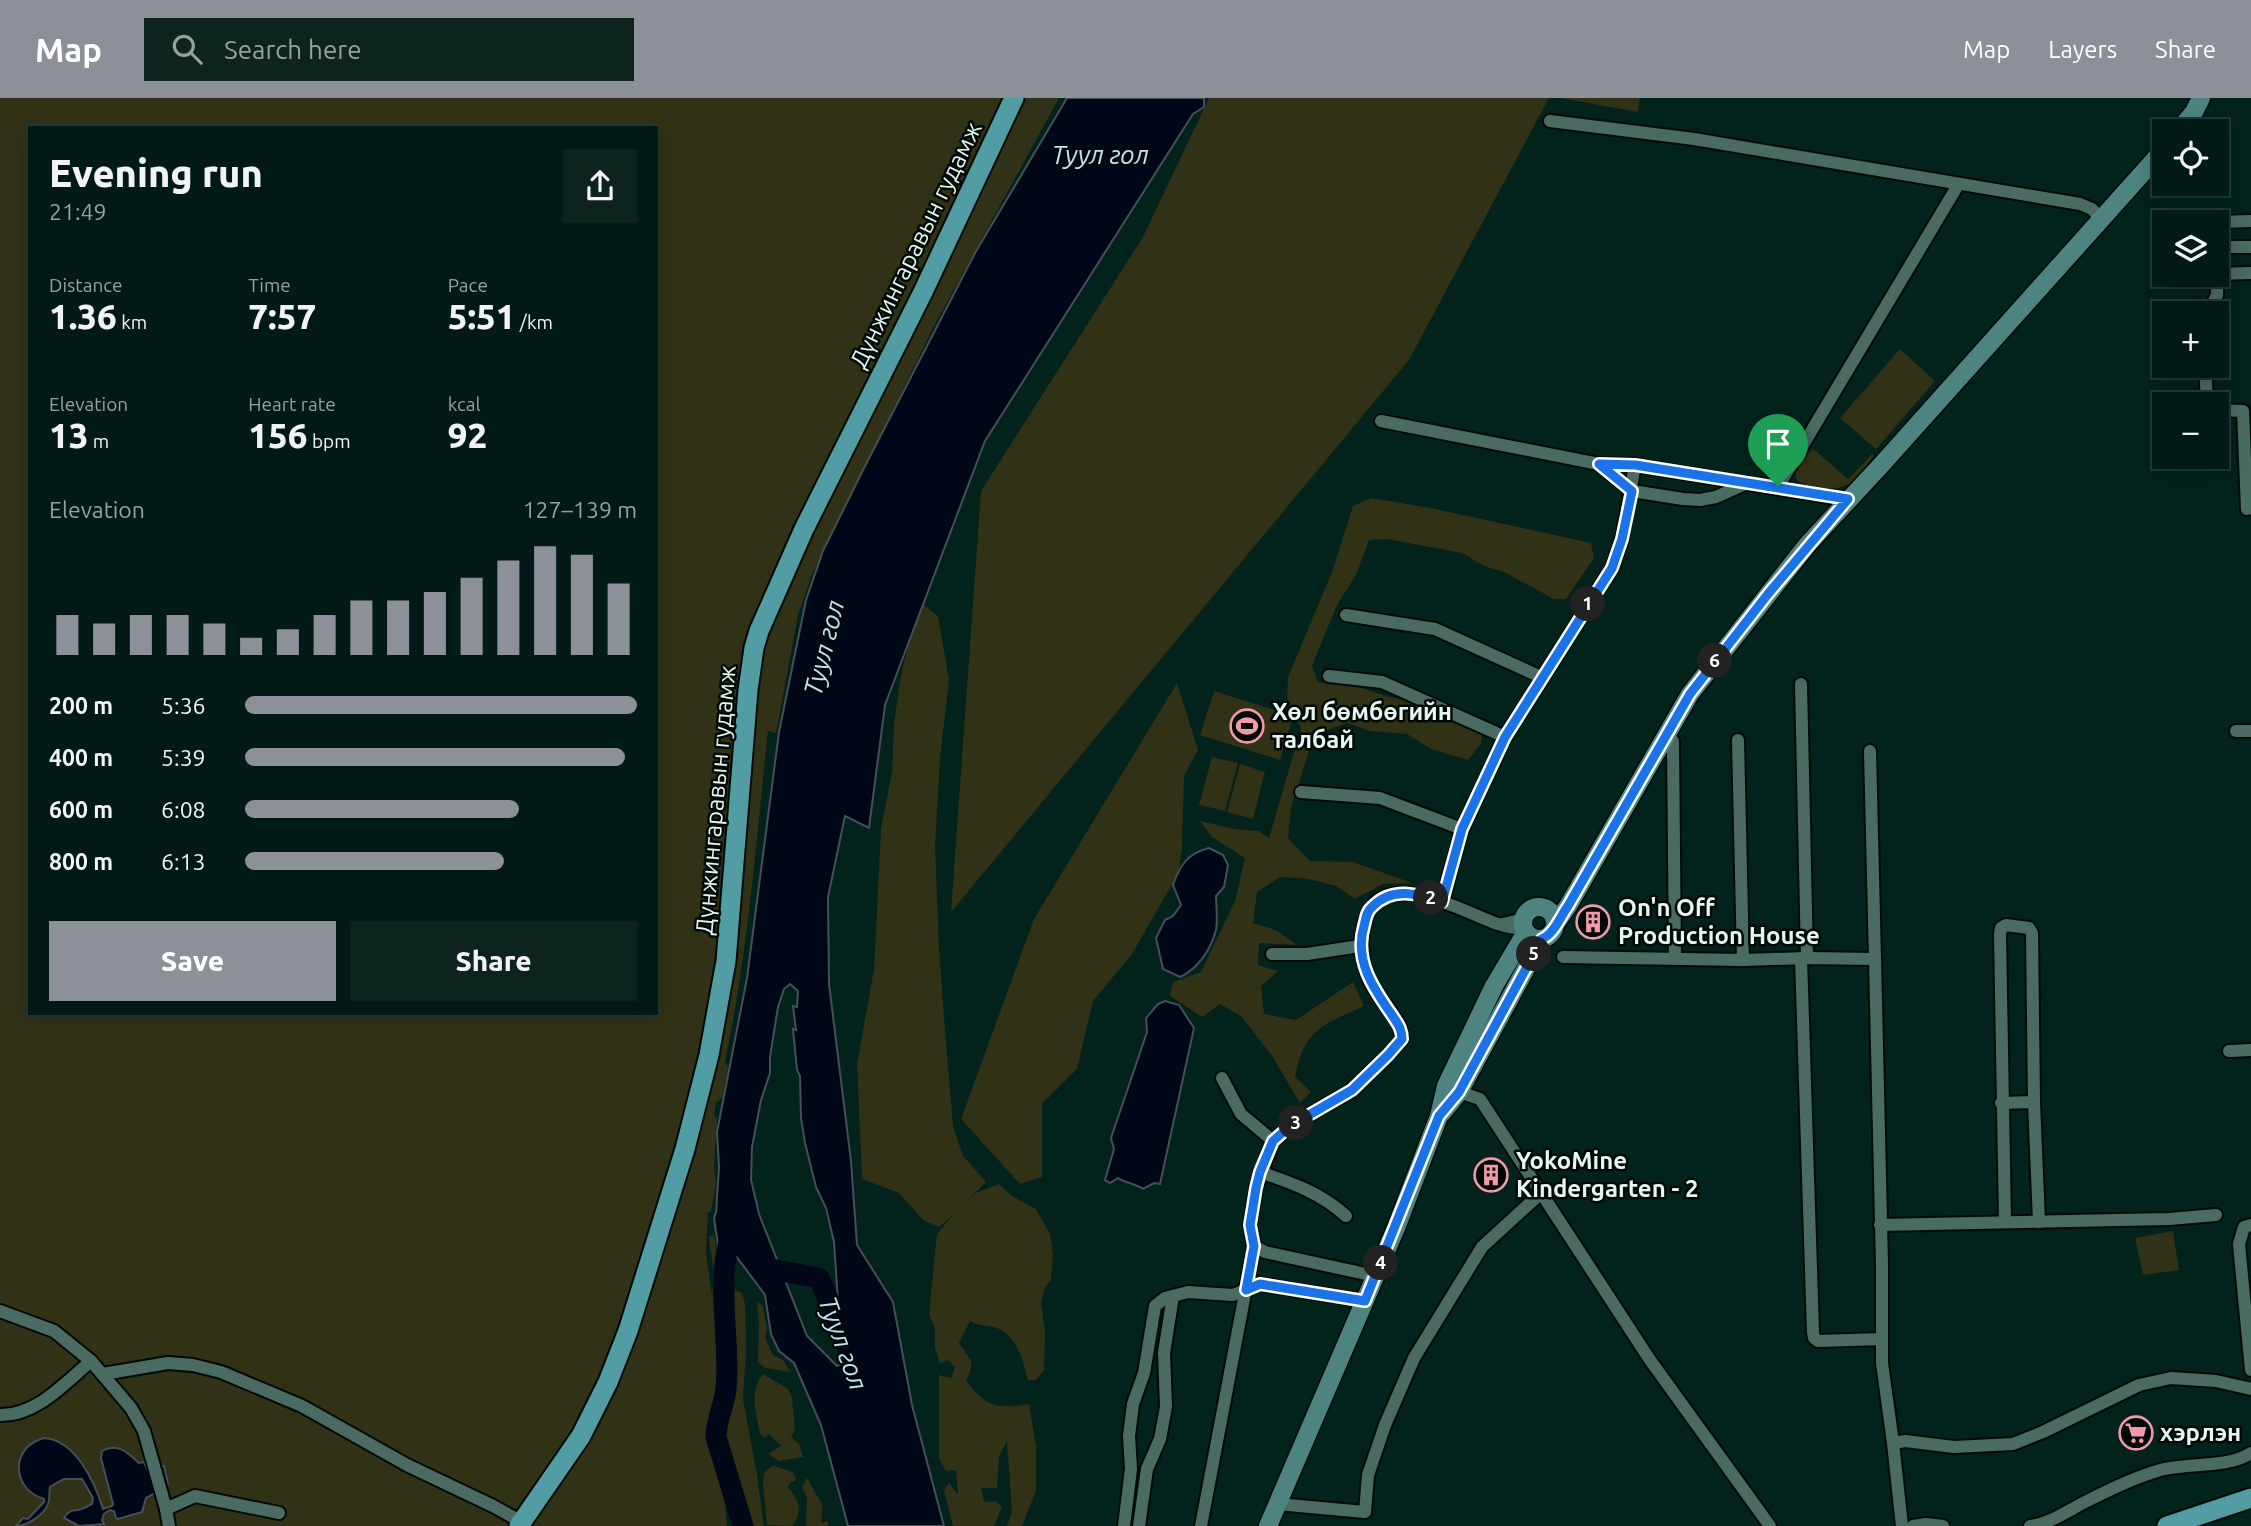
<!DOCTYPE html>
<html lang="en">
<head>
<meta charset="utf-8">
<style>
  :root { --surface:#021a15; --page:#0c231e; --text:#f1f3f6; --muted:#96a1a0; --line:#233834; --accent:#8c9099 }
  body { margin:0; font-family:Ubuntu,sans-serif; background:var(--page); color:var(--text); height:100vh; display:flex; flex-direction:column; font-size:26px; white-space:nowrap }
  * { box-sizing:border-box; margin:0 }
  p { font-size:23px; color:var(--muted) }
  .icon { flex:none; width:38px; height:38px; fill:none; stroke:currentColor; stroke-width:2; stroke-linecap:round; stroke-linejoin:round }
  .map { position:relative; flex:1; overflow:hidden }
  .drawer { position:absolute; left:28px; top:28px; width:630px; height:889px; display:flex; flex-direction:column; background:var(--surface); border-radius:0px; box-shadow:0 4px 18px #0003,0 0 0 2px var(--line) }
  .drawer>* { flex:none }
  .buttons { position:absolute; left:2152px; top:21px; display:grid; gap:14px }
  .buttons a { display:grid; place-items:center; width:77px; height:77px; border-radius:0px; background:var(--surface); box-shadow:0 4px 18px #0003,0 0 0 2px var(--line); font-size:35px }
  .pin { position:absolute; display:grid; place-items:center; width:60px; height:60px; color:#fff; margin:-72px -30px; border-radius:50% 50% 50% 0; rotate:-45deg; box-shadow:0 0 7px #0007 }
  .pin .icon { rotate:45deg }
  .km { position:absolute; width:35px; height:35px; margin:-18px; border-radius:50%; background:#222; color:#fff; font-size:19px; line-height:35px; text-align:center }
  .round { display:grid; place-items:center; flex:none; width:74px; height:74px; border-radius:0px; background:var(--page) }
  .summary { display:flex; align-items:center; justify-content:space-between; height:119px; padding:0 21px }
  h1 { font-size:38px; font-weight:800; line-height:52px }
  .stats { display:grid; grid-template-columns:repeat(3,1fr); gap:10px; height:119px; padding:7px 21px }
  .stats div { display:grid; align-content:center }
  .stats b { font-size:35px; font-weight:800 }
  .stats small { font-size:19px; font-weight:400 }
  .stats p { font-size:19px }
  .chart { height:196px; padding:14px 21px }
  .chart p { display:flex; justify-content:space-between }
  .chart svg { width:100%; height:126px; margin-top:7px; stroke:var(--accent); stroke-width:6 }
  .cta { display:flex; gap:14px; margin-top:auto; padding:14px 21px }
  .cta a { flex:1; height:80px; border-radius:0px; background:var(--accent); color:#fff; font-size:28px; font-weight:800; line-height:80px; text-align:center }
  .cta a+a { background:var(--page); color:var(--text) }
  ul { padding:0 21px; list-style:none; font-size:23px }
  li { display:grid; grid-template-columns:112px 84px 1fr; align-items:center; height:52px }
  li i { height:18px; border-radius:9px; background:var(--accent) }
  header { display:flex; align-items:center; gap:42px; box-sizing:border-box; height:98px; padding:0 35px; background:var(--accent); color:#fff }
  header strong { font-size:33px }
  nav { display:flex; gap:38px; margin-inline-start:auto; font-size:24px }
  .search { width:490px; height:63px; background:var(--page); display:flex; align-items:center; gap:18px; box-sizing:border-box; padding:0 24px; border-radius:0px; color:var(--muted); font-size:26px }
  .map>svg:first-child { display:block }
  .green { fill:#303115; fill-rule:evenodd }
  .water { fill:#000718; stroke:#454f59; stroke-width:2; fill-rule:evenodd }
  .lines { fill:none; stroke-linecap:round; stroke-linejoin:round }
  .river { stroke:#000718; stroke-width:21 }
  .street-casing { stroke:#000b07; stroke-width:16 }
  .secondary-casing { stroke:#000b07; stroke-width:21 }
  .primary-casing { stroke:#000b07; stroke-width:23 }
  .street { stroke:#4a6b62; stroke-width:12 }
  .secondary { stroke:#4d8482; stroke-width:18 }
  .primary { stroke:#519da3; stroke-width:19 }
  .route-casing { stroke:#fff; stroke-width:14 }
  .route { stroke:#1a73e8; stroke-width:9 }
  .labels { text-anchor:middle; stroke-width:5; stroke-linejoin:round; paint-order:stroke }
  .street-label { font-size:24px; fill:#e5f7f1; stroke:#010907 }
  .poi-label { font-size:24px; font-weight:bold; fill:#e5f7f1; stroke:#010907; text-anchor:start }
  .water-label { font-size:26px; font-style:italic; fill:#c2e1f9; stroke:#010907 }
</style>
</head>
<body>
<header>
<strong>Map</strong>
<div class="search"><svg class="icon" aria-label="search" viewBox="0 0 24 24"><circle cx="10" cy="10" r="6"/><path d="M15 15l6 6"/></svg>Search here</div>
<nav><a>Map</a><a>Layers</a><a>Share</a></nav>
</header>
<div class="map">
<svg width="2251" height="1428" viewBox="0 0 2251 1428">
  <rect width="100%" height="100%" fill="#02221c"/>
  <g class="green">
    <path d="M 0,0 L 1059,0 L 934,228 L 811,479 L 798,517 L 776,635 L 768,633 C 756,744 748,855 725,964 L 728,969 L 723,999 L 716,1005 L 714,1017 L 717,1020 L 714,1069 L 716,1085 L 711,1114 L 708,1114 L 706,1155 L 712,1198 L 714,1173 L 709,1142 L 709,1139 L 714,1137 L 722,1184 L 720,1292 L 713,1318 L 711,1333 L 723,1382 L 727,1428 L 0,1428 ZM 30,30 L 656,30 L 656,915 L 30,915 Z"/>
    <polygon points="1209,0 1549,0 1409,262 951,814 981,393 1143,139"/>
    <polygon points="1561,0 1640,0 1638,14"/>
    <polygon points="1900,251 1935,283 1876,351 1840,320"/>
    <path d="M 1812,350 L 1848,381 L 1872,356 L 1874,358 C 1856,383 1849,394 1817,389 C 1808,387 1802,387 1796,381 L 1796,375 Z"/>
    <path d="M 1371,400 L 1431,410 L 1591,445 L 1594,460 L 1566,501 L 1554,501 L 1504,474 L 1484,468 L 1462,455 L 1387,441 L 1369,442 L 1356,477 L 1337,507 L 1312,568 L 1318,584 L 1353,587 L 1385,598 L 1427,607 L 1482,633 L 1481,646 L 1468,662 L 1431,651 L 1407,636 L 1370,633 L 1347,625 L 1322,634 L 1310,650 L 1291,710 L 1288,740 L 1310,763 L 1353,764 L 1412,785 L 1383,786 L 1355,801 L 1336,788 L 1309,781 L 1280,779 L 1257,794 L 1253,825 L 1276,832 L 1297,847 L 1259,845 L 1258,867 L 1278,873 L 1261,888 L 1264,916 L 1296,922 L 1353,884 L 1364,908 C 1322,928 1305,929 1295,979 L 1311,994 L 1300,1005 L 1272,958 L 1242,919 L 1220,906 L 1202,919 L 1170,898 L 1173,884 L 1201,874 L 1235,803 L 1245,760 L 1212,739 L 1200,723 L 1235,731 L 1258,733 L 1269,740 L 1301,630 L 1287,602 L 1288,579 L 1332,474 L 1353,408 Z"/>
    <path d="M 923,506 L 938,518 L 949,582 L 940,660 L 935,748 L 939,851 L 946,945 L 953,1028 L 963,1058 L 986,1084 L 968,1102 L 976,1095 L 999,1086 L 1012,1098 L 1036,1111 L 1050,1136 L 1053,1157 L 1051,1182 L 1045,1189 L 1041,1205 L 1045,1232 L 1044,1272 L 1036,1282 L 1028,1282 C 1023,1263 1017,1238 997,1230 C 988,1227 980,1229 970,1223 L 959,1245 L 972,1264 L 970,1274 L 966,1282 C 984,1308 998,1312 1029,1306 L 1036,1348 L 1036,1393 L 1022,1428 L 1007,1428 L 1012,1414 L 1007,1343 L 999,1358 L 997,1390 L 981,1390 L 984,1404 L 995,1403 L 1002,1409 L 994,1428 L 953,1428 L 944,1392 L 949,1385 L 958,1397 L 956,1372 L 946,1373 L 939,1361 L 939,1277 L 951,1280 L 955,1269 L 948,1262 L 940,1265 L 935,1251 L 935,1232 L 929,1215 L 937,1136 L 953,1117 L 939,1129 L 923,1122 L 899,1095 L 862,1081 L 857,966 L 874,871 L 881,731 L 892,674 L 894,626 L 901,576 L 912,534 Z"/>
    <polygon points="1177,585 1198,652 1184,678 1182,751 1178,776 1132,856 1093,903 1077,971 1042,1006 1042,1079 1020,1086 961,1021 1034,821"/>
    <polygon points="1214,593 1293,618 1280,662 1200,637"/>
    <polygon points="1212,659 1238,665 1225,713 1199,707"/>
    <polygon points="1240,666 1265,674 1253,721 1227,714"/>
    <polygon points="2173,1133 2179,1172 2143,1177 2135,1140"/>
    <polygon points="735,1192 742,1195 745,1206 746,1252 743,1301 757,1377 764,1428 750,1428 738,1383 726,1359 721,1339 723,1319 731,1305 735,1279 732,1241 735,1217 733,1201"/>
    <polygon points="757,1204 763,1208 767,1231 765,1239 773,1257 783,1262 790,1274 765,1270 758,1264 759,1226"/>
    <path d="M 763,1276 L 788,1291 L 792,1300 L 795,1331 L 791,1339 L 799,1346 L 803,1359 L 779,1363 L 768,1356 L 781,1348 L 769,1336 L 764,1340 L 760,1335 C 756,1316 749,1292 763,1276 Z"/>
    <path d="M 773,1367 L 794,1375 L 796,1382 L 790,1385 L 788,1389 C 799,1402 804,1414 792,1428 L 767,1427 L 763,1386 L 764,1375 Z"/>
    <polygon points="807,1380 823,1408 821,1424 828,1424 828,1428 806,1428 807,1400 802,1389"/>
  </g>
  <g class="water">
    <path d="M 1067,0 L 1204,0 L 1204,9 L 1193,16 L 985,343 L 885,607 L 869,730 L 845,718 L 828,799 L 829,886 L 851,1063 L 857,1147 L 893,1204 L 912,1307 L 944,1428 L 848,1428 L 821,1327 L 794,1265 L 779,1253 L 771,1236 L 765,1197 L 733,1154 L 730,1164 L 721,1168 L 714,1120 L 716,1114 L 719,1069 L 717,1034 L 747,880 L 779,634 L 806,502 L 823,453 L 863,372 L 975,155 ZM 790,886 L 798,893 L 797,909 L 793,908 L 796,932 L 793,931 L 797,972 L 800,978 L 801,1020 L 805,1045 L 816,1089 L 826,1110 L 834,1144 L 838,1204 L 855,1260 L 837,1268 L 807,1238 L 759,1116 L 751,1082 L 752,1049 L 761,1002 L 770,975 L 770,959 L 778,909 L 784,891 Z"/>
    <path d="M 1209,750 L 1223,757 L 1228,767 L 1224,789 L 1216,798 C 1216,808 1218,822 1216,832 C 1211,851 1198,871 1180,879 L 1163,871 L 1156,840 L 1165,822 L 1173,818 L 1181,807 L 1173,787 C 1180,767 1188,755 1209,750 Z"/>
    <path d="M 1165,903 L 1179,907 L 1194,930 L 1160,1086 L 1154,1085 L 1143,1091 C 1135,1085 1124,1085 1118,1080 L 1110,1085 L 1105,1082 L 1114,1051 L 1111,1040 L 1147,934 L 1146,920 L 1158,906 Z"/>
    <path d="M 44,1340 C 76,1342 95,1385 103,1411 L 112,1408 L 113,1406 L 101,1360 L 102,1353 C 118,1344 128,1355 139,1365 L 144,1364 L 147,1371 L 164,1368 L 168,1386 L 153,1390 L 155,1395 L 146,1400 L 142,1414 L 118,1421 L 116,1420 L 114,1413 L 110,1412 L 104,1416 L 102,1422 L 104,1426 L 79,1428 L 64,1420 C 72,1408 75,1415 84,1410 C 87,1409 89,1407 92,1406 L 93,1400 L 82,1381 L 64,1381 L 50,1389 C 49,1394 50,1401 48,1406 C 44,1417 27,1428 16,1428 L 23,1420 L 28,1421 L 44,1404 L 44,1401 C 11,1391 10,1349 44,1340 Z"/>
  </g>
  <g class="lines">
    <g class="river">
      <path d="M 731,1139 C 715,1182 731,1246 726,1291 C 724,1308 716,1322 716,1339 L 743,1428"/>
      <polyline points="759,1163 761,1169 819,1180 843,1235 859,1289"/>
    </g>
    <defs>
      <g id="street">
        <polyline points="1550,23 1694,41 2080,106 2092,111 2100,120"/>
        <polyline points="2218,149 2251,149"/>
        <polyline points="2217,176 2251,175"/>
        <polyline points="2208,215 2217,197 2218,124 2251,123"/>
        <polyline points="2205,268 2207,303 2210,306"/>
        <polyline points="2217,312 2243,313 2247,411 2251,410"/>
        <polyline points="1381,323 1599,366 1635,367 1848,402"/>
        <polyline points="1599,366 1632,393 1683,401 1700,402 1716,399 1747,385"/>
        <polyline points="1778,389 1958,87"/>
        <polyline points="1346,517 1435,531 1541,579"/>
        <polyline points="1329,578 1382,584 1505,639"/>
        <polyline points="1801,586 1807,860"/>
        <polyline points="2236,633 2251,633"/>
        <polyline points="1738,642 1743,862"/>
        <polyline points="1673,643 1675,860"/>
        <polyline points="1301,694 1380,700 1462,731"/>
        <polyline points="1442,804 1462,731 1505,639 1612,470 1622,441 1635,367"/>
        <polyline points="1503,826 1524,821"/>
        <polyline points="1272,856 1307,856 1360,848"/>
        <polyline points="1563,859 1743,862 1807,860 1875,861 1870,653"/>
        <polyline points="1801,860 1813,1234 1814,1240 1818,1243 1882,1241"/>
        <polyline points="1875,861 1882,1167 1882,1265 1893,1345 1905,1343 1954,1349 2013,1346 2043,1334 2139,1287 2171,1280 2216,1283 2251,1291"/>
        <polyline points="2229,953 2251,952"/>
        <polyline points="1222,980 1241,1016 1273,1043"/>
        <polyline points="1459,994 1480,1001 1650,1262 1770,1428"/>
        <polyline points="2001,1005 2034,1004"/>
        <path d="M 1260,1074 C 1292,1085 1321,1095 1346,1118"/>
        <polyline points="2005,1124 2000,836 2001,830 2006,827 2029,830 2032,835 2034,1004 2039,1124"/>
        <polyline points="1880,1127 2169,1121 2216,1117"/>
        <polyline points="2251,1127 2244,1129 2239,1146 2251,1272"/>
        <polyline points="1254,1148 1265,1154 1375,1178"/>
        <polyline points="0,1213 54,1233 91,1263 131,1310 144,1333 166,1411 169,1428"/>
        <polyline points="103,1276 168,1265 193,1267 221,1274 302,1308 407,1367 493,1408 522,1424"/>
        <path d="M 0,1317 C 36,1318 65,1285 91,1263"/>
        <polyline points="1893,1345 1902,1428"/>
        <polyline points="1277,1406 1365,1414 1368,1377 1385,1327 1414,1260 1482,1149 1541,1095"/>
        <polyline points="166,1411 195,1398 279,1415"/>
        <polyline points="1124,1428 1131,1371 1129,1338 1133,1306 1144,1275 1155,1208 1165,1200 1188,1194 1233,1197 1260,1186 1365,1203"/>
        <polyline points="1139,1428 1147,1371 1160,1341 1166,1309 1164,1255 1173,1198"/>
        <path d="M 1201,1428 L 1254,1148 L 1250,1127 L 1256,1090 L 1273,1043 L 1290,1028 L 1352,992 L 1388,957 L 1402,941 C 1402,920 1379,903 1371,885 C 1361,864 1359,845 1365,823 C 1381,765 1465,815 1498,826 C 1507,829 1516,830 1525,832"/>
        <polyline points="1913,1428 1926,1426 1943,1428"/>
        <path d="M 2030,1428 C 2049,1426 2066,1414 2083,1405 C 2107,1393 2131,1381 2157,1373 C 2187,1364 2226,1371 2251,1355"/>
      </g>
      <g id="secondary">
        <polyline points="2178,33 2194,14 2201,0"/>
        <circle cx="1539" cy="825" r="16"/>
        <polyline points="1555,826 1568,808 1690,596 1807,447 1883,365 2165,50"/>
        <polyline points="1442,1015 1459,994 1542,841"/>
        <polyline points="1268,1428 1396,1130 1439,1018 1446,988 1494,888 1526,834"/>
      </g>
      <g id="primary">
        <polyline points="519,1428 581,1338 608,1284 628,1233 685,1051 709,957 726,863 748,592 754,550 759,533 804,431 923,194 1014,0"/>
        <polyline points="2167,1428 2251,1400"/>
      </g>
    </defs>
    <use href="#street" class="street-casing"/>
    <use href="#secondary" class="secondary-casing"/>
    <use href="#primary" class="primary-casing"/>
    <use href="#street" class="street"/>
    <use href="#secondary" class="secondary"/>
    <use href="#primary" class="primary"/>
  </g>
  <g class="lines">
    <defs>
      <path id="route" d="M 1599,366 L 1635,367 L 1848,401 L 1768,496 L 1690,596 L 1568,808 C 1560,819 1554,836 1542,841 L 1459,994 L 1439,1018 L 1365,1203 L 1260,1186 L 1246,1192 L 1254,1148 L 1250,1127 L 1256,1090 L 1260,1074 L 1273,1043 L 1290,1028 L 1352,992 L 1388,957 L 1402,941 C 1402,930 1397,925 1392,917 C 1373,890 1354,862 1364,828 C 1366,821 1366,814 1372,809 C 1393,788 1417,796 1442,804 L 1462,731 L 1505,639 L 1612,470 L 1622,441 L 1632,393 Z"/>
    </defs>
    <use href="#route" class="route-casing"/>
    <use href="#route" class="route"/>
  </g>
  <defs>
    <symbol id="stadium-ring" viewBox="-11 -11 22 22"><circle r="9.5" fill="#010907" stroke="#f39aa8" stroke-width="1.5"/><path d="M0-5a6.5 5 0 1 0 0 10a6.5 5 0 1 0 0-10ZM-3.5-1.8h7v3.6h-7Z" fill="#f39aa8"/></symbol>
    <symbol id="building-ring" viewBox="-11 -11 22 22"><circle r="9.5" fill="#010907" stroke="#f39aa8" stroke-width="1.5"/><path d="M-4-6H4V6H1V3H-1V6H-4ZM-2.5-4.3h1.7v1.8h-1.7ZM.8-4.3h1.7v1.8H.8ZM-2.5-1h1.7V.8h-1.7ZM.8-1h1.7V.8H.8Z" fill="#f39aa8"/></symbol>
    <symbol id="supermarket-ring" viewBox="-11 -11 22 22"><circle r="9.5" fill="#010907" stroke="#f39aa8" stroke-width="1.5"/><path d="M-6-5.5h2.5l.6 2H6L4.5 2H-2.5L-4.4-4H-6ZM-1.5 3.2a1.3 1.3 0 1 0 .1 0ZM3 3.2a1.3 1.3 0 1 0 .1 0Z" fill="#f39aa8"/></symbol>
  </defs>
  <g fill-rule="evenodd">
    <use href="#stadium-ring" x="1228" y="609" width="38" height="38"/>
    <use href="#building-ring" x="1574" y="805" width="38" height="38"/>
    <use href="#building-ring" x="1472" y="1058" width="38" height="38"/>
    <use href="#supermarket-ring" x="2117" y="1316" width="38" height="38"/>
  </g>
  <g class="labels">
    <g class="street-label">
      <text transform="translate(916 147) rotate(-64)" y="8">Дүнжингаравын гудамж</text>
      <text transform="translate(716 702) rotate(-85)" y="8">Дүнжингаравын гудамж</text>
    </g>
    <g class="poi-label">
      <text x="1272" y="622">Хөл бөмбөгийн<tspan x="1272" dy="28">талбай</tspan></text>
      <text x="1618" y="818">On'n Off<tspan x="1618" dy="28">Production House</tspan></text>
      <text x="1516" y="1071">YokoMine<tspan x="1516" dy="28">Kindergarten - 2</tspan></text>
      <text x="2160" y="1343">хэрлэн</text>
    </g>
    <g class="water-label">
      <text x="1100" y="66">Туул гол</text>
      <text transform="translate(824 550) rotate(-76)" y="9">Туул гол</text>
      <text transform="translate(843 1245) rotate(70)" y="9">Туул гол</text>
    </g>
  </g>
</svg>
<div class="buttons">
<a><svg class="icon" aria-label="locate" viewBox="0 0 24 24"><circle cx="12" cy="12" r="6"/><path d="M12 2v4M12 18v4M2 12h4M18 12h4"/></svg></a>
<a><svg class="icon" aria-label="layers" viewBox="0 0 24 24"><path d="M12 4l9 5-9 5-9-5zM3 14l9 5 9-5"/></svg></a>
<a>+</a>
<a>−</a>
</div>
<div class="pin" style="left:1778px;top:388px;background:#1e9e55"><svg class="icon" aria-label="arrive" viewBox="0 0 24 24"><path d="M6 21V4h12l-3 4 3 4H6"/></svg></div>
<b class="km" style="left:1588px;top:506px">1</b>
<b class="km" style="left:1431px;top:800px">2</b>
<b class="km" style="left:1296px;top:1025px">3</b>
<b class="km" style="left:1381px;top:1165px">4</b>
<b class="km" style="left:1534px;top:856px">5</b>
<b class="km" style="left:1715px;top:563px">6</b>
<section class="drawer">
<div class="summary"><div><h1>Evening run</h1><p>21:49</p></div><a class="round"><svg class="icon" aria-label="share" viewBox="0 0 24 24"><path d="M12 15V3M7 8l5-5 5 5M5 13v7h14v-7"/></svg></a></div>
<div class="stats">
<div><p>Distance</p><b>1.36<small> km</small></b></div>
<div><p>Time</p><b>7:57</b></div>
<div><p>Pace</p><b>5:51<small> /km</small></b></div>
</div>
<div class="stats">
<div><p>Elevation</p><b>13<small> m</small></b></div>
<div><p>Heart rate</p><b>156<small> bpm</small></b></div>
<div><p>kcal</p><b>92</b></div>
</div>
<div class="chart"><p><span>Elevation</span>127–139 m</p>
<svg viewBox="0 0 160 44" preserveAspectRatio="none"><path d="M5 44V30M15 44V33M25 44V30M35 44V30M45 44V33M55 44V38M65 44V35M75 44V30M85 44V25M95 44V25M105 44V22M115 44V17M125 44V11M135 44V6M145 44V9M155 44V19"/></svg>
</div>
<ul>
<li><b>200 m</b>5:36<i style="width:100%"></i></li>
<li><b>400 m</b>5:39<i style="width:97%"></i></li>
<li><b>600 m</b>6:08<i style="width:70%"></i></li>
<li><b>800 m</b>6:13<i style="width:66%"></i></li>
</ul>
<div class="cta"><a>Save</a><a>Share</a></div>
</section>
</div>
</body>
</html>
